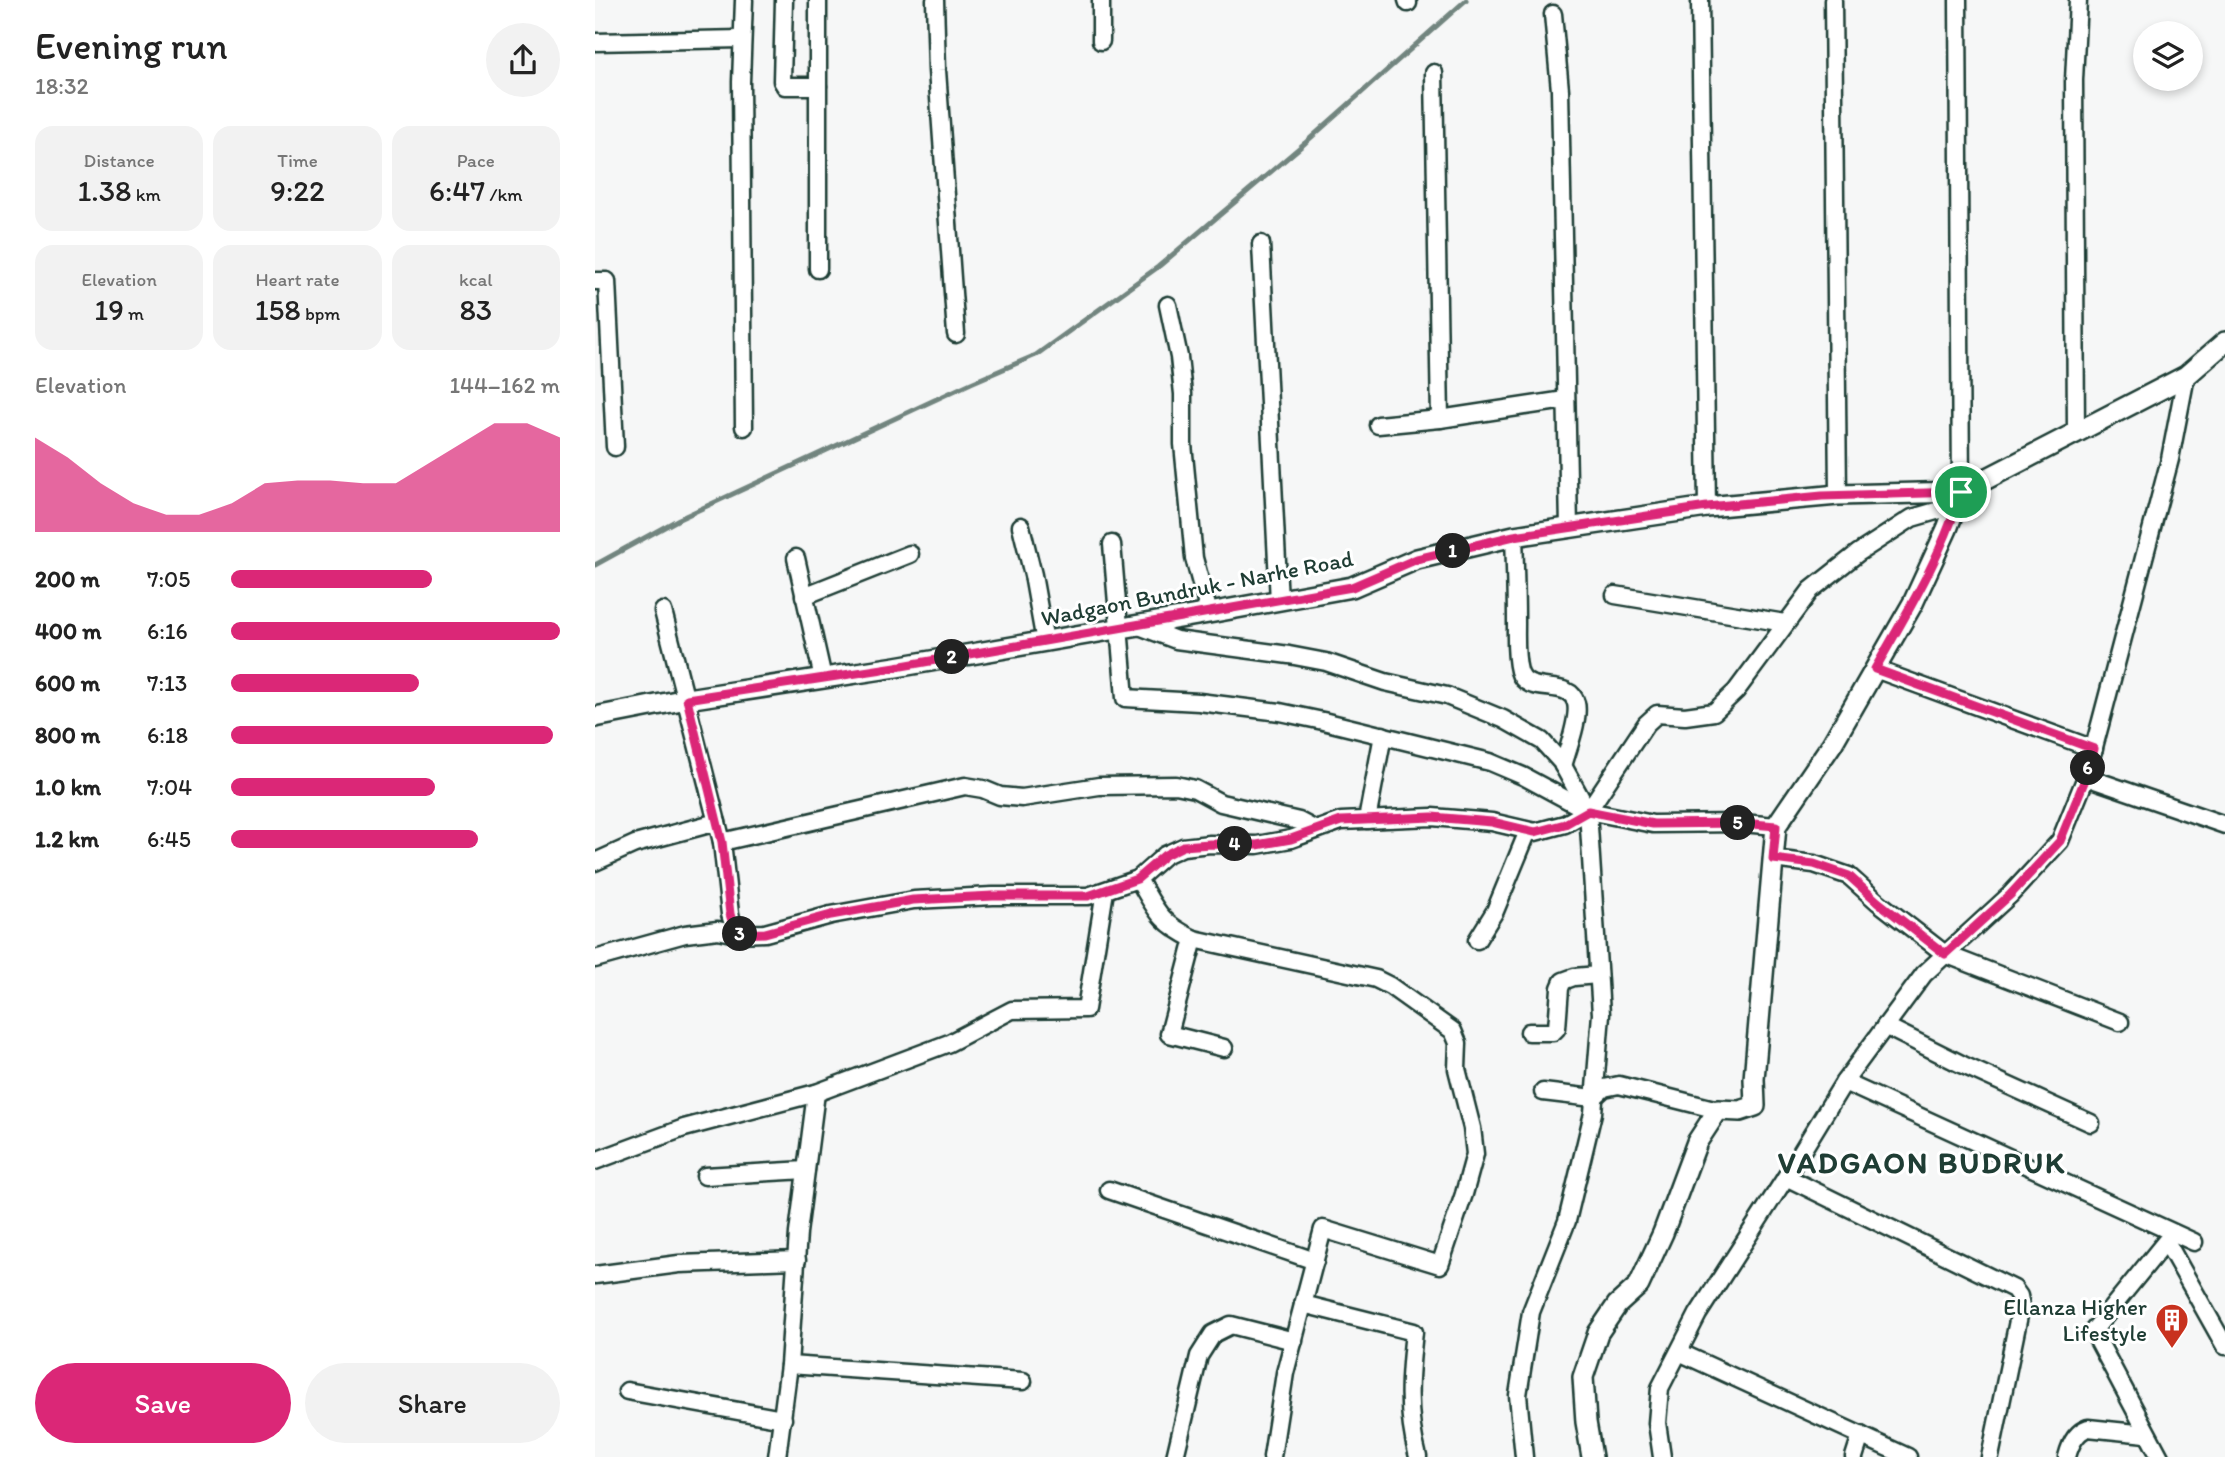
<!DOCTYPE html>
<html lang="en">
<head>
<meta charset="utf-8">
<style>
  :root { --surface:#fff; --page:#f2f2f2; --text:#222; --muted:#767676; --accent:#db2777 }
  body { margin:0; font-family:Itim,sans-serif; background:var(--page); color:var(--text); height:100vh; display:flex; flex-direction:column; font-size:26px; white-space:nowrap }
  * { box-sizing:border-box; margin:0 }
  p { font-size:23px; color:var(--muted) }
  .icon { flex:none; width:38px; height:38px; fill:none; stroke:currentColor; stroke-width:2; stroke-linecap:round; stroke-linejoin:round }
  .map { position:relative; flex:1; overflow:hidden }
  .panel { display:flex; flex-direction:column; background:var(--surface); width:595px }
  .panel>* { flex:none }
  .fabs { position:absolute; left:1538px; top:21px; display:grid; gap:14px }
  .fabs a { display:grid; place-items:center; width:70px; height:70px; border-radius:50%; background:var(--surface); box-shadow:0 4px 10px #0003; font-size:35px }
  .pin { position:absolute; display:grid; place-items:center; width:60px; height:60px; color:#fff; margin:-30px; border:4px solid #fff; border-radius:50%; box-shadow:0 2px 7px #0007 }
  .km { position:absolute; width:35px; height:35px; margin:-18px; border-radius:50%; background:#222; color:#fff; font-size:19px; line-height:35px; text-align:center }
  .round { display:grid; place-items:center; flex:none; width:74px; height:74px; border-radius:37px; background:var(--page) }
  .headline { display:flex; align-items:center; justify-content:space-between; height:119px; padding:0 35px }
  h1 { font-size:38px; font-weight:600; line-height:52px }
  .stats { display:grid; grid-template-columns:repeat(3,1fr); gap:10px; height:119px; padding:7px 35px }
  .stats div { display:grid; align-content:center; border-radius:18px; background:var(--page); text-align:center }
  .stats b { font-size:30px; font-weight:600 }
  .stats small { font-size:19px; font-weight:400 }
  .stats p { font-size:19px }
  .chart { height:196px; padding:14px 35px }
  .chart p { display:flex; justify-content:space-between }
  .chart svg { width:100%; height:126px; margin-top:7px; fill:var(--accent); opacity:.7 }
  .button { display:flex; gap:14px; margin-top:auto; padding:14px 35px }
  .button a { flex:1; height:80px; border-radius:42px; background:var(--accent); color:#fff; font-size:28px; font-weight:600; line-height:80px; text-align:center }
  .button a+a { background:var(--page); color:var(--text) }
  ul { padding:0 35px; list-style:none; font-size:23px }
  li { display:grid; grid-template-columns:112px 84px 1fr; align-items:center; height:52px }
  li i { height:18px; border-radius:9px; background:var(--accent) }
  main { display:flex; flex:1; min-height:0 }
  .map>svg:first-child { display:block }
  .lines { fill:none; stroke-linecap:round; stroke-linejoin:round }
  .stream { stroke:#72857f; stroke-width:5 }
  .minor-casing { stroke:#1f3d34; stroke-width:21 }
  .tertiary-casing { stroke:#1f3d34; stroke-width:24 }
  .minor { stroke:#fff; stroke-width:16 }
  .tertiary { stroke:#fff; stroke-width:19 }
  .route-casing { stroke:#fff; stroke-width:14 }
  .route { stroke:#db2777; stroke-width:9 }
  .labels { text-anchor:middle; stroke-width:6; stroke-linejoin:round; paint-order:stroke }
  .street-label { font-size:23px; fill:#1f3d34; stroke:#fff }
  .poi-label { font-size:23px; fill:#1f3d34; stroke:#fff; text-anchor:end }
  .district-label { font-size:30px; font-weight:bold; letter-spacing:2px; fill:#1f3d34; stroke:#fff }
</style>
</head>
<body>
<main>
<section class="panel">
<div class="headline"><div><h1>Evening run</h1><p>18:32</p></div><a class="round"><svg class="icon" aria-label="share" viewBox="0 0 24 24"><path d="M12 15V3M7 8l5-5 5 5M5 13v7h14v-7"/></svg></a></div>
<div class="stats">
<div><p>Distance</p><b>1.38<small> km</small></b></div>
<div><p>Time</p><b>9:22</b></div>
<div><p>Pace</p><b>6:47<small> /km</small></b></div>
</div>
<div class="stats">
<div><p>Elevation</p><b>19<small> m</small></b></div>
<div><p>Heart rate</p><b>158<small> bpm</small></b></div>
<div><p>kcal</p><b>83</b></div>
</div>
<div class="chart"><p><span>Elevation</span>144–162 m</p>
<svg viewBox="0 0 160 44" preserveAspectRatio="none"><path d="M0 44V11L10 18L20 27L30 34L40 38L50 38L60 34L70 27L80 26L90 26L100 27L110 27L120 20L130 13L140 6L150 6L160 11V44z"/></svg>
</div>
<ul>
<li><b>200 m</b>7:05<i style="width:61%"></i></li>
<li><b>400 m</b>6:16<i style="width:100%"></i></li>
<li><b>600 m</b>7:13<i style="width:57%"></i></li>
<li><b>800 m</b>6:18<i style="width:98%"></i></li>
<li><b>1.0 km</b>7:04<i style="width:62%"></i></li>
<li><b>1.2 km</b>6:45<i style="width:75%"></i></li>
</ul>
<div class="button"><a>Save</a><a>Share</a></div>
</section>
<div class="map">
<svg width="1630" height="1457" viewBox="0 0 1630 1457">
  <rect width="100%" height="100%" fill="#f6f7f7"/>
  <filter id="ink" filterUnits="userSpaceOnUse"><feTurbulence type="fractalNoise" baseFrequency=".0143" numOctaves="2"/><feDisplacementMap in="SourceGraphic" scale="14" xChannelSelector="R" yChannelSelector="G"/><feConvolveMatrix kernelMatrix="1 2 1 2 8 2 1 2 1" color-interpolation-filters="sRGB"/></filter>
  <g filter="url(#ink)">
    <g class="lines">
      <polyline class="stream" points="0,565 84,519 376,383 441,355 563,267 710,143 871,0"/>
      <defs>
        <g id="minor">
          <polyline points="189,0 187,81 190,86 223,86 223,269"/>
          <polyline points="340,0 342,70 361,334"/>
          <polyline points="812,0 813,3"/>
          <polyline points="1105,0 1112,507"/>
          <polyline points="1238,0 1243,495"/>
          <polyline points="1363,0 1366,492"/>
          <polyline points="958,14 965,90 974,528"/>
          <polyline points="506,41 506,0"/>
          <polyline points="0,42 147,39"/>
          <polyline points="839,73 845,419"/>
          <polyline points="223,86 223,0"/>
          <polyline points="666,244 684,601"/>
          <polyline points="0,281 12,281 20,447"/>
          <polyline points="573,305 584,357 588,394 588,444 599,558 614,613"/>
          <polyline points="783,425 845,419 970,400"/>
          <polyline points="149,427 146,82 149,0"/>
          <polyline points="1481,434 1479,80 1483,0"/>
          <polyline points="426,526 438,575 450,642"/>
          <path d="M 919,536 C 920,565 921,594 921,623 C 921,638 920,656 924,671 C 931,698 975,677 981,703 C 985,718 972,751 968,766"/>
          <polyline points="517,544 530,698 604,702 685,712 728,721 895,762 928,776 993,811 1058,824 1147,823 1181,826"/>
          <polyline points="201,558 228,678"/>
          <polyline points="1020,595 1190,623"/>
          <polyline points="209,596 315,554"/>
          <polyline points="68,611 127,842 135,914 141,934"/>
          <polyline points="544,626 581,640 694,655 731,662 790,682 852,696 908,719 947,741 966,762 993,811 1006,1014 998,1113 972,1221 936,1312 923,1395 929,1457"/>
          <polyline points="1280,669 1499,749"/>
          <polyline points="1491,777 1630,825"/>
          <polyline points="772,820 788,735"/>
          <polyline points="127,842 370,786 388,789 405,796 427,798 504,786 581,785 600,789 626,803 704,821 721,830"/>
          <polyline points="1178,859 1219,864 1254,876 1283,902 1350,954 1525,1022"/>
          <polyline points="0,862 40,844 122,822"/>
          <path d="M 543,879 C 562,911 564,922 599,939 L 781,979 L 795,986 L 858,1031 L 863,1043 L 862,1069 L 877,1128 L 880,1154 L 869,1194 L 845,1265 L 728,1229 L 690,1373 L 677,1457"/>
          <polyline points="599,939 574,1034 629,1048"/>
          <polyline points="882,940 900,911 933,831"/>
          <polyline points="0,959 90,934 123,930 141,934 170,933 236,915 319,900 398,896 493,896 543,879 570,855 588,847 615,844 662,845 696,839 746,821 837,817 897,822 940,832 970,824 993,811 1051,724 1062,714 1090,716 1119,712 1141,691 1216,590 1263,553 1317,518 1362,505"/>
          <polyline points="1290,1026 1368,1065 1496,1123"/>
          <polyline points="934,1032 958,1032 962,1028 965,988 968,981 979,977 1003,975"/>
          <polyline points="1249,1082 1599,1242"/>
          <polyline points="948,1092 998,1098 1009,1088 1024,1085 1123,1110"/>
          <polyline points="0,1161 89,1128 221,1093 354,1043 417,1010 491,1009 510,891"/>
          <polyline points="110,1176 211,1170"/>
          <polyline points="1191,1177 1419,1289 1424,1296 1426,1306 1395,1457"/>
          <polyline points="514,1190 720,1261"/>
          <polyline points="0,1275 84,1264 202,1260"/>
          <path d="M 708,1304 L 819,1332 C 814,1377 811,1412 823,1457"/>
          <polyline points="1084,1352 1313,1457"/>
          <polyline points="194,1365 428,1381"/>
          <polyline points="32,1391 188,1419"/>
          <polyline points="182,1457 194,1365 203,1233 221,1093"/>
          <polyline points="580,1457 604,1356 618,1334 636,1325 699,1341"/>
          <polyline points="1067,1457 1062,1423 1065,1388 1103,1314 1191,1177 1249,1082 1329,974 1415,895 1465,841 1491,777 1506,721 1575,459 1591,376"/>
          <polyline points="1259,1457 1266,1435"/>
          <path d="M 1472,1457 C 1475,1445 1481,1432 1493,1428 L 1551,1434"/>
          <polyline points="1565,1457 1498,1331 1571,1241 1630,1346"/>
        </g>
        <g id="tertiary">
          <polyline points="0,717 92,699 301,667 614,613 757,587 822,559 919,536 1112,507 1243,495 1366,492 1591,376 1630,342"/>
          <polyline points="997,1457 991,1422 988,1377 1003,1333 1022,1305 1044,1285 1068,1233 1102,1142 1123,1110 1145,1111 1160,1106 1159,1079 1181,826 1237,744 1318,603 1352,529 1366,492"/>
        </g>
      </defs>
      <use href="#minor" class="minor-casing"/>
      <use href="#tertiary" class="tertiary-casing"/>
      <use href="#minor" class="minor"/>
      <use href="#tertiary" class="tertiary"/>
    </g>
  </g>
  <g class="lines" filter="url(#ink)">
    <defs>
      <path id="route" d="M 1366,492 C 1348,554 1312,613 1280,669 L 1499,749 L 1491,777 L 1465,841 L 1415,895 L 1350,954 L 1283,902 L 1254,876 L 1219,864 L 1178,859 L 1181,826 L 1147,823 L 1058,824 L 993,811 L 970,824 L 940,832 L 897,822 L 837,817 L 746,821 L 696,839 L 662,845 L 615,844 L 588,846 L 570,855 L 542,879 L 493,896 L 398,896 L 318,900 L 236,915 L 170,933 L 141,934 L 135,914 L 127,842 L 92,699 L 301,667 L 757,587 L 822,559 L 919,536 L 1112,507 L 1227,496 Z"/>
    </defs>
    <use href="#route" class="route-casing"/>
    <use href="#route" class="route"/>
  </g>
  <defs>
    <symbol id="building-pin" viewBox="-11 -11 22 30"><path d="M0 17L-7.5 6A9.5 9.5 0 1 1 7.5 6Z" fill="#c8321e" stroke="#fff"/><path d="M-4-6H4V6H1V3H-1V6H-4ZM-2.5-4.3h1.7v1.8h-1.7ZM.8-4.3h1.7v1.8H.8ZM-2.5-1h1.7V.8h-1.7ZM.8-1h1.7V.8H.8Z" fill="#fff"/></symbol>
  </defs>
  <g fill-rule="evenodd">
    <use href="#building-pin" x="1558" y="1301" width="38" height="52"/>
  </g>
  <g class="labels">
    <g class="street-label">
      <text transform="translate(602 588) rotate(-11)" y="8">Wadgaon Bundruk - Narhe Road</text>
    </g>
    <g class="poi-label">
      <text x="1552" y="1315">Ellanza Higher<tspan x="1552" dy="26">Lifestyle</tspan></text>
    </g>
    <g class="district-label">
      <text x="1327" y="1173">VADGAON BUDRUK</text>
    </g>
  </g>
</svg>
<div class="fabs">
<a><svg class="icon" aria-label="layers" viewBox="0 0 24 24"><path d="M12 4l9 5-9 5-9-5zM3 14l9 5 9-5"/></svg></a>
</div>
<div class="pin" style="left:1366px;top:492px;background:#1e9e55"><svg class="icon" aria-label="arrive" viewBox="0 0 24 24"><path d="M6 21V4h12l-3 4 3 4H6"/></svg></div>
<b class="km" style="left:858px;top:551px">1</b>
<b class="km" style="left:357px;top:657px">2</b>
<b class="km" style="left:145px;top:934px">3</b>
<b class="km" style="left:640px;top:844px">4</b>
<b class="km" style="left:1143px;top:823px">5</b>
<b class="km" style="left:1493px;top:768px">6</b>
</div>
</main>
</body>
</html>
